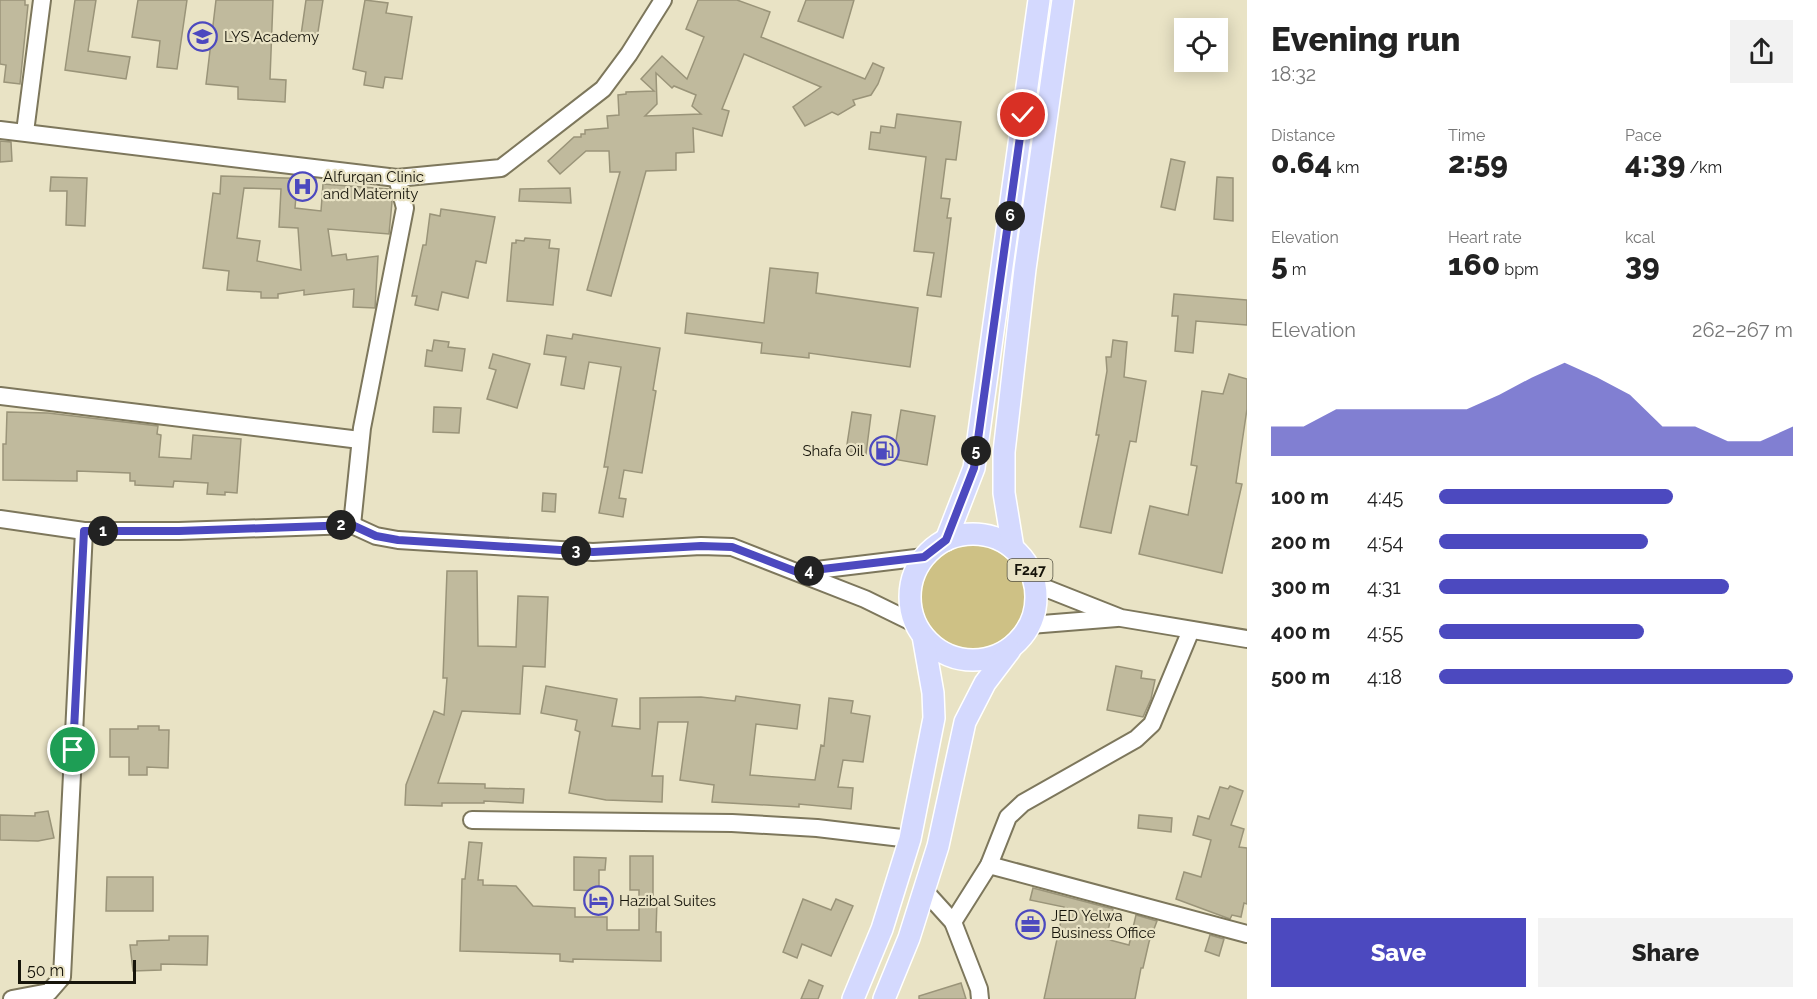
<!DOCTYPE html>
<html lang="en">
<head>
<meta charset="utf-8">
<style>
  :root { --surface:#fff; --page:#f2f2f2; --text:#222; --muted:#767676; --accent:#4c49bf }
  body { margin:0; font-family:Raleway,sans-serif; background:var(--page); color:var(--text); height:100vh; display:flex; flex-direction:column; font-size:22px; white-space:nowrap }
  * { box-sizing:border-box; margin:0 }
  p { font-size:20px; color:var(--muted) }
  .icon { flex:none; width:33px; height:33px; fill:none; stroke:currentColor; stroke-width:2; stroke-linecap:round; stroke-linejoin:round }
  .map { position:relative; flex:1; overflow:hidden }
  .side { display:flex; flex-direction:column; background:var(--surface); width:570px }
  .side>* { flex:none }
  .tools { position:absolute; left:1174px; top:18px; display:grid; gap:12px }
  .tools a { display:grid; place-items:center; width:54px; height:54px; border-radius:0px; background:var(--surface); box-shadow:0 3px 15px #0003; font-size:30px }
  .scale { position:absolute; left:18px; bottom:15px; width:118px; box-sizing:border-box; padding-left:6px; border:3px solid #16140a; border-top:0; font-size:16px; line-height:21px; white-space:nowrap; color:#16140a; -webkit-text-stroke:4px #e9e3c5; paint-order:stroke }
  .pin { position:absolute; display:grid; place-items:center; width:51px; height:51px; color:#fff; margin:-26px; border:3px solid #fff; border-radius:50%; box-shadow:0 2px 6px #0007 }
  .km { position:absolute; width:30px; height:30px; margin:-15px; border-radius:50%; background:#222; color:#fff; font-size:16px; line-height:30px; text-align:center }
  .round { display:grid; place-items:center; flex:none; width:63px; height:63px; border-radius:0px; background:var(--page) }
  .summary { display:flex; align-items:center; justify-content:space-between; height:102px; padding:0 24px }
  h1 { font-size:33px; font-weight:800; line-height:45px }
  .stats { display:grid; grid-template-columns:repeat(3,1fr); gap:9px; height:102px; padding:6px 24px }
  .stats div { display:grid; align-content:center }
  .stats b { font-size:30px; font-weight:800 }
  .stats small { font-size:16px; font-weight:400 }
  .stats p { font-size:16px }
  .chart { height:168px; padding:12px 24px }
  .chart p { display:flex; justify-content:space-between }
  .chart svg { width:100%; height:108px; margin-top:6px; fill:var(--accent); opacity:.7 }
  .action { display:flex; gap:12px; margin-top:auto; padding:12px 24px }
  .action a { flex:1; height:69px; border-radius:0px; background:var(--accent); color:#fff; font-size:24px; font-weight:800; line-height:69px; text-align:center }
  .action a+a { background:var(--page); color:var(--text) }
  ul { padding:0 24px; list-style:none; font-size:20px }
  li { display:grid; grid-template-columns:96px 72px 1fr; align-items:center; height:45px }
  li i { height:15px; border-radius:8px; background:var(--accent) }
  main { display:flex; flex:1; min-height:0 }
  .map>svg:first-child { display:block }
  .green { fill:#cec185 }
  .building { fill:#c0ba9d; stroke:#9a9479; stroke-width:1.5; fill-rule:evenodd }
  .lines { fill:none; stroke-linecap:round; stroke-linejoin:round }
  .minor-casing { stroke:#7d775c; stroke-width:20 }
  .major-casing { stroke:#fff; stroke-width:24 }
  .minor { stroke:#fff; stroke-width:16 }
  .major { stroke:#d4d9fe; stroke-width:21 }
  .route-casing { stroke:#fff; stroke-width:12 }
  .route { stroke:#4c49bf; stroke-width:8 }
  .labels { text-anchor:middle; stroke-width:4.5; stroke-linejoin:round; paint-order:stroke }
  .shield { fill:#e9e3c5; stroke:#555242; stroke-width:1.5 }
  .shield-label { font-size:14px; font-weight:bold; fill:#16140a }
  .poi-label { font-size:15px; fill:#16140a; stroke:#e9e3c5; text-anchor:start }
</style>
</head>
<body>
<main>
<div class="map">
<svg width="1247" height="999" viewBox="0 0 1247 999">
  <rect width="100%" height="100%" fill="#e9e3c5"/>
  <circle class="green" cx="973" cy="597" r="55"/>
  <g class="building">
    <polygon points="0,0 25,0 25,5 28,5 20,84 4,82 6,65 0,64"/>
    <polygon points="75,0 96,0 88,51 130,57 126,79 65,70"/>
    <polygon points="138,0 187,0 177,69 157,67 160,41 132,37"/>
    <polygon points="216,0 273,0 270,79 286,80 285,102 238,99 238,87 206,84"/>
    <polygon points="306,0 323,0 317,38 301,35"/>
    <polygon points="365,0 388,3 386,13 412,17 402,79 385,77 383,88 364,85 366,72 353,69"/>
    <path d="M 698,0 L 737,0 L 770,12 L 761,37 L 865,79 L 873,63 L 884,68 L 878,84 L 871,95 L 853,100 L 855,105 L 838,115 L 832,112 L 805,126 L 793,107 L 821,87 L 744,54 L 722,109 L 729,111 L 722,136 L 693,128 L 694,152 L 676,153 L 676,170 L 646,171 L 611,296 L 587,290 L 620,172 L 610,172 L 609,151 L 586,151 L 560,174 L 548,161 L 574,137 L 581,137 L 581,134 L 585,134 L 585,130 L 608,128 L 607,116 L 619,115 L 618,95 L 626,94 L 626,92 L 654,91 L 641,79 L 662,56 L 687,79 L 704,37 L 686,29 ZM 656,73 L 672,88 L 674,86 L 696,95 L 692,106 L 701,114 L 645,116 L 657,104 Z"/>
    <polygon points="806,0 854,0 843,38 798,21"/>
    <polygon points="897,114 961,122 956,160 946,159 941,198 950,199 947,218 951,218 941,297 927,295 934,253 914,251 926,157 869,149 871,132 880,133 881,126 895,128"/>
    <polygon points="0,141 11,142 12,161 0,162"/>
    <polygon points="1171,159 1185,162 1175,210 1161,207"/>
    <path d="M 221,176 L 316,179 L 316,190 L 294,190 L 293,196 L 296,196 L 295,208 L 321,211 L 323,184 L 389,189 L 392,202 L 389,234 L 328,229 L 332,256 L 346,254 L 347,260 L 378,256 L 375,308 L 353,307 L 354,289 L 304,295 L 304,290 L 278,294 L 278,298 L 261,298 L 261,292 L 227,290 L 229,271 L 203,268 L 213,193 L 220,194 ZM 244,188 L 281,189 L 279,227 L 298,228 L 301,270 L 257,261 L 260,241 L 237,238 Z"/>
    <polygon points="51,177 87,178 85,226 66,225 67,191 50,191"/>
    <polygon points="1217,177 1233,178 1233,221 1214,219"/>
    <polygon points="570,188 571,203 519,201 520,189"/>
    <polygon points="441,209 495,217 486,263 476,261 468,298 442,292 438,310 415,305 417,296 412,296 423,245 426,245 430,214 440,216"/>
    <polygon points="525,238 550,240 549,248 559,249 553,305 507,301 512,243 516,243 516,240 524,241"/>
    <polygon points="770,268 818,273 816,293 918,308 910,367 809,353 809,358 761,353 762,343 685,333 687,313 764,323"/>
    <polygon points="1174,294 1247,300 1247,325 1196,321 1193,353 1175,351 1178,316 1172,316"/>
    <polygon points="573,334 660,348 653,390 656,391 642,473 624,470 619,498 626,499 623,517 599,513 608,467 604,467 621,367 589,362 584,389 561,385 566,357 544,354 547,335 572,339"/>
    <polygon points="434,340 449,342 448,347 465,349 462,371 425,366 427,350 432,351"/>
    <polygon points="1113,340 1127,342 1124,377 1146,381 1136,442 1130,441 1111,533 1080,527 1099,435 1096,435 1107,371 1106,357 1111,357"/>
    <polygon points="493,354 530,364 517,408 487,399 496,370 489,368"/>
    <polygon points="1229,374 1247,379 1247,409 1236,483 1242,484 1222,573 1139,554 1150,506 1188,515 1197,466 1191,465 1202,391 1223,394"/>
    <polygon points="434,407 461,408 459,433 433,432"/>
    <polygon points="901,410 935,416 927,465 893,459"/>
    <polygon points="7,412 48,413 158,426 157,434 161,435 159,457 191,459 193,435 241,439 237,493 225,492 225,495 207,494 208,483 174,481 173,487 135,485 135,481 130,481 130,473 77,471 77,481 3,480 3,444 6,444"/>
    <polygon points="852,412 871,415 866,454 846,451"/>
    <polygon points="543,493 556,494 555,512 542,511"/>
    <polygon points="447,571 477,571 478,646 516,647 518,596 548,597 545,667 523,666 520,714 462,711 438,783 485,784 485,788 524,789 523,803 484,801 484,803 442,803 442,806 405,805 406,785 434,711 444,715 447,678 443,678"/>
    <polygon points="1116,666 1142,671 1141,678 1155,680 1151,699 1143,717 1107,710"/>
    <polygon points="546,686 617,699 612,726 640,729 640,698 701,697 735,701 736,696 800,705 797,729 756,724 750,775 815,780 821,745 824,746 829,698 853,701 851,713 870,716 863,762 843,760 838,787 853,788 851,809 799,804 799,807 712,802 714,785 680,780 688,722 658,722 652,776 663,776 662,802 606,800 569,793 580,732 575,730 577,720 541,713"/>
    <polygon points="138,726 159,726 159,730 169,730 168,768 147,767 147,775 129,775 129,757 110,757 110,729 138,729"/>
    <polygon points="1230,786 1243,791 1231,825 1244,829 1239,847 1247,848 1247,904 1244,903 1241,917 1232,915 1230,919 1176,899 1184,872 1201,877 1211,840 1193,835 1198,816 1209,819 1220,787 1228,789"/>
    <polygon points="48,811 54,838 38,841 0,840 0,815 35,816 35,813"/>
    <polygon points="1139,815 1172,818 1171,832 1138,828"/>
    <polygon points="469,842 482,843 478,880 483,880 483,885 516,886 533,906 575,908 575,917 607,917 607,930 639,930 639,890 630,890 630,856 653,856 653,899 657,900 656,932 661,932 661,961 573,959 573,962 560,961 560,954 460,951 462,879 465,879"/>
    <polygon points="574,857 606,858 605,870 599,870 599,891 574,890"/>
    <polygon points="107,877 153,877 153,911 106,911"/>
    <polygon points="1033,888 1113,909 1106,939 1129,945 1136,915 1157,921 1149,942 1143,968 1141,968 1135,999 1044,999 1064,907 1030,900"/>
    <polygon points="803,899 831,910 836,899 853,906 831,956 802,944 797,958 783,952"/>
    <polygon points="1210,935 1224,939 1219,956 1205,951"/>
    <polygon points="169,936 208,936 207,965 161,964 161,970 133,971 130,945 137,945 137,941 169,940"/>
    <polygon points="809,980 823,986 818,999 801,999"/>
    <polygon points="961,983 966,999 919,999 919,996"/>
  </g>
  <g class="lines">
    <defs>
      <g id="minor">
        <polyline points="0,130 397,178 501,168 603,89 629,54 663,0"/>
        <polyline points="25,132 42,0"/>
        <polyline points="0,396 360,440"/>
        <polyline points="0,519 84,531 179,531 352,525 376,536 398,540 593,552 701,546 732,547 865,599 916,624"/>
        <polyline points="352,525 362,428 405,208 397,178"/>
        <polyline points="800,572 924,557"/>
        <polyline points="1035,584 1121,618 1247,639"/>
        <polyline points="1030,625 1117,618"/>
        <polyline points="472,820 732,823 817,828 910,839"/>
        <polyline points="989,865 1247,934"/>
        <polyline points="924,890 953,922 979,989 980,999"/>
        <polyline points="953,922 989,865 1008,817 1023,803 1136,739 1152,724 1191,630"/>
        <polyline points="12,999 49,992 62,977 84,531"/>
      </g>
      <g id="major">
        <circle cx="973" cy="597" r="63"/>
        <polyline points="946,540 974,468 1039,0"/>
        <polyline points="1013,548 1004,493 1004,452 1025,269 1063,0"/>
        <polyline points="853,999 882,929 910,839 934,718 933,693 923,636"/>
        <polyline points="884,999 909,938 938,846 965,722 985,683 1010,650"/>
      </g>
    </defs>
    <use href="#minor" class="minor-casing"/>
    <use href="#major" class="major-casing"/>
    <use href="#minor" class="minor"/>
    <use href="#major" class="major"/>
  </g>
  <g class="lines">
    <defs>
      <polyline id="route" points="73,750 84,531 179,531 352,525 376,536 398,540 593,552 701,546 732,547 797,572 924,557 946,540 974,468 1023,115"/>
    </defs>
    <use href="#route" class="route-casing"/>
    <use href="#route" class="route"/>
  </g>
  <defs>
    <symbol id="school-ring" viewBox="-11 -11 22 22"><circle r="9.5" fill="#e9e3c5" stroke="#4c49bf" stroke-width="1.5"/><path d="M0-5L7-2L0 1L-7-2ZM-4 1L0 2.5L4 1V4Q0 6-4 4Z" fill="#4c49bf"/></symbol>
    <symbol id="hospital-ring" viewBox="-11 -11 22 22"><circle r="9.5" fill="#e9e3c5" stroke="#4c49bf" stroke-width="1.5"/><path d="M-5-5h3v3.5h4V-5h3V5h-3V1.5h-4V5h-3Z" fill="#4c49bf"/></symbol>
    <symbol id="fuel-ring" viewBox="-11 -11 22 22"><circle r="9.5" fill="#e9e3c5" stroke="#4c49bf" stroke-width="1.5"/><path d="M-5.5-6h7V0h2V4h1.3V-2.5L3-4.5l.8-.8L6-3V5H2.5V1h-1V6h-7ZM-4.2-4.7v3.2H.2V-4.7Z" fill="#4c49bf"/></symbol>
    <symbol id="hotel-ring" viewBox="-11 -11 22 22"><circle r="9.5" fill="#e9e3c5" stroke="#4c49bf" stroke-width="1.5"/><path d="M-6-4.5h1.5V1H6V5H4.5V3h-9V5H-6ZM-4 0a1.8 1.8 0 1 1 3.6 0ZM.5 0V-2.5h3Q6-2.5 6 0Z" fill="#4c49bf"/></symbol>
    <symbol id="office-ring" viewBox="-11 -11 22 22"><circle r="9.5" fill="#e9e3c5" stroke="#4c49bf" stroke-width="1.5"/><path d="M-6-3h4V-5.5h4V-3h4V5H-6ZM-1-4.5V-3h2v-1.5ZM-6 0V1H6V0Z" fill="#4c49bf"/></symbol>
  </defs>
  <g fill-rule="evenodd">
    <use href="#school-ring" x="186" y="20" width="33" height="33"/>
    <use href="#hospital-ring" x="286" y="170" width="33" height="33"/>
    <use href="#fuel-ring" x="868" y="434" width="33" height="33"/>
    <use href="#hotel-ring" x="582" y="884" width="33" height="33"/>
    <use href="#office-ring" x="1014" y="908" width="33" height="33"/>
  </g>
  <g class="labels">
    <rect class="shield" x="1007.5" y="559" width="45" height="22" rx="4.5"/>
    <g class="shield-label">
      <text x="1030" y="575">F247</text>
    </g>
    <g class="poi-label">
      <text x="224" y="42">LYS Academy</text>
      <text x="323" y="182">Alfurqan Clinic<tspan x="323" dy="17">and Maternity</tspan></text>
      <text x="864" y="456" text-anchor="end">Shafa Oil</text>
      <text x="619" y="906">Hazibal Suites</text>
      <text x="1051" y="921">JED Yelwa<tspan x="1051" dy="17">Business Office</tspan></text>
    </g>
  </g>
</svg>
<div class="tools">
<a><svg class="icon" aria-label="locate" viewBox="0 0 24 24"><circle cx="12" cy="12" r="6"/><path d="M12 2v4M12 18v4M2 12h4M18 12h4"/></svg></a>
</div>
<div class="scale">50 m</div>
<div class="pin" style="left:73px;top:750px;background:#1e9e55"><svg class="icon" aria-label="arrive" viewBox="0 0 24 24"><path d="M6 21V4h12l-3 4 3 4H6"/></svg></div>
<div class="pin" style="left:1023px;top:115px;background:#d93025"><svg class="icon" aria-label="check" viewBox="0 0 24 24"><path d="M5 12l5 5 9-10"/></svg></div>
<b class="km" style="left:103px;top:531px">1</b>
<b class="km" style="left:341px;top:525px">2</b>
<b class="km" style="left:576px;top:551px">3</b>
<b class="km" style="left:809px;top:571px">4</b>
<b class="km" style="left:976px;top:451px">5</b>
<b class="km" style="left:1010px;top:216px">6</b>
</div>
<section class="side">
<div class="summary"><div><h1>Evening run</h1><p>18:32</p></div><a class="round"><svg class="icon" aria-label="share" viewBox="0 0 24 24"><path d="M12 15V3M7 8l5-5 5 5M5 13v7h14v-7"/></svg></a></div>
<div class="stats">
<div><p>Distance</p><b>0.64<small> km</small></b></div>
<div><p>Time</p><b>2:59</b></div>
<div><p>Pace</p><b>4:39<small> /km</small></b></div>
</div>
<div class="stats">
<div><p>Elevation</p><b>5<small> m</small></b></div>
<div><p>Heart rate</p><b>160<small> bpm</small></b></div>
<div><p>kcal</p><b>39</b></div>
</div>
<div class="chart"><p><span>Elevation</span>262–267 m</p>
<svg viewBox="0 0 160 44" preserveAspectRatio="none"><path d="M0 44V32L10 32L20 25L30 25L40 25L50 25L60 25L70 19L80 12L90 6L100 12L110 19L120 32L130 32L140 38L150 38L160 32V44z"/></svg>
</div>
<ul>
<li><b>100 m</b>4:45<i style="width:66%"></i></li>
<li><b>200 m</b>4:54<i style="width:59%"></i></li>
<li><b>300 m</b>4:31<i style="width:82%"></i></li>
<li><b>400 m</b>4:55<i style="width:58%"></i></li>
<li><b>500 m</b>4:18<i style="width:100%"></i></li>
</ul>
<div class="action"><a>Save</a><a>Share</a></div>
</section>
</main>
</body>
</html>
